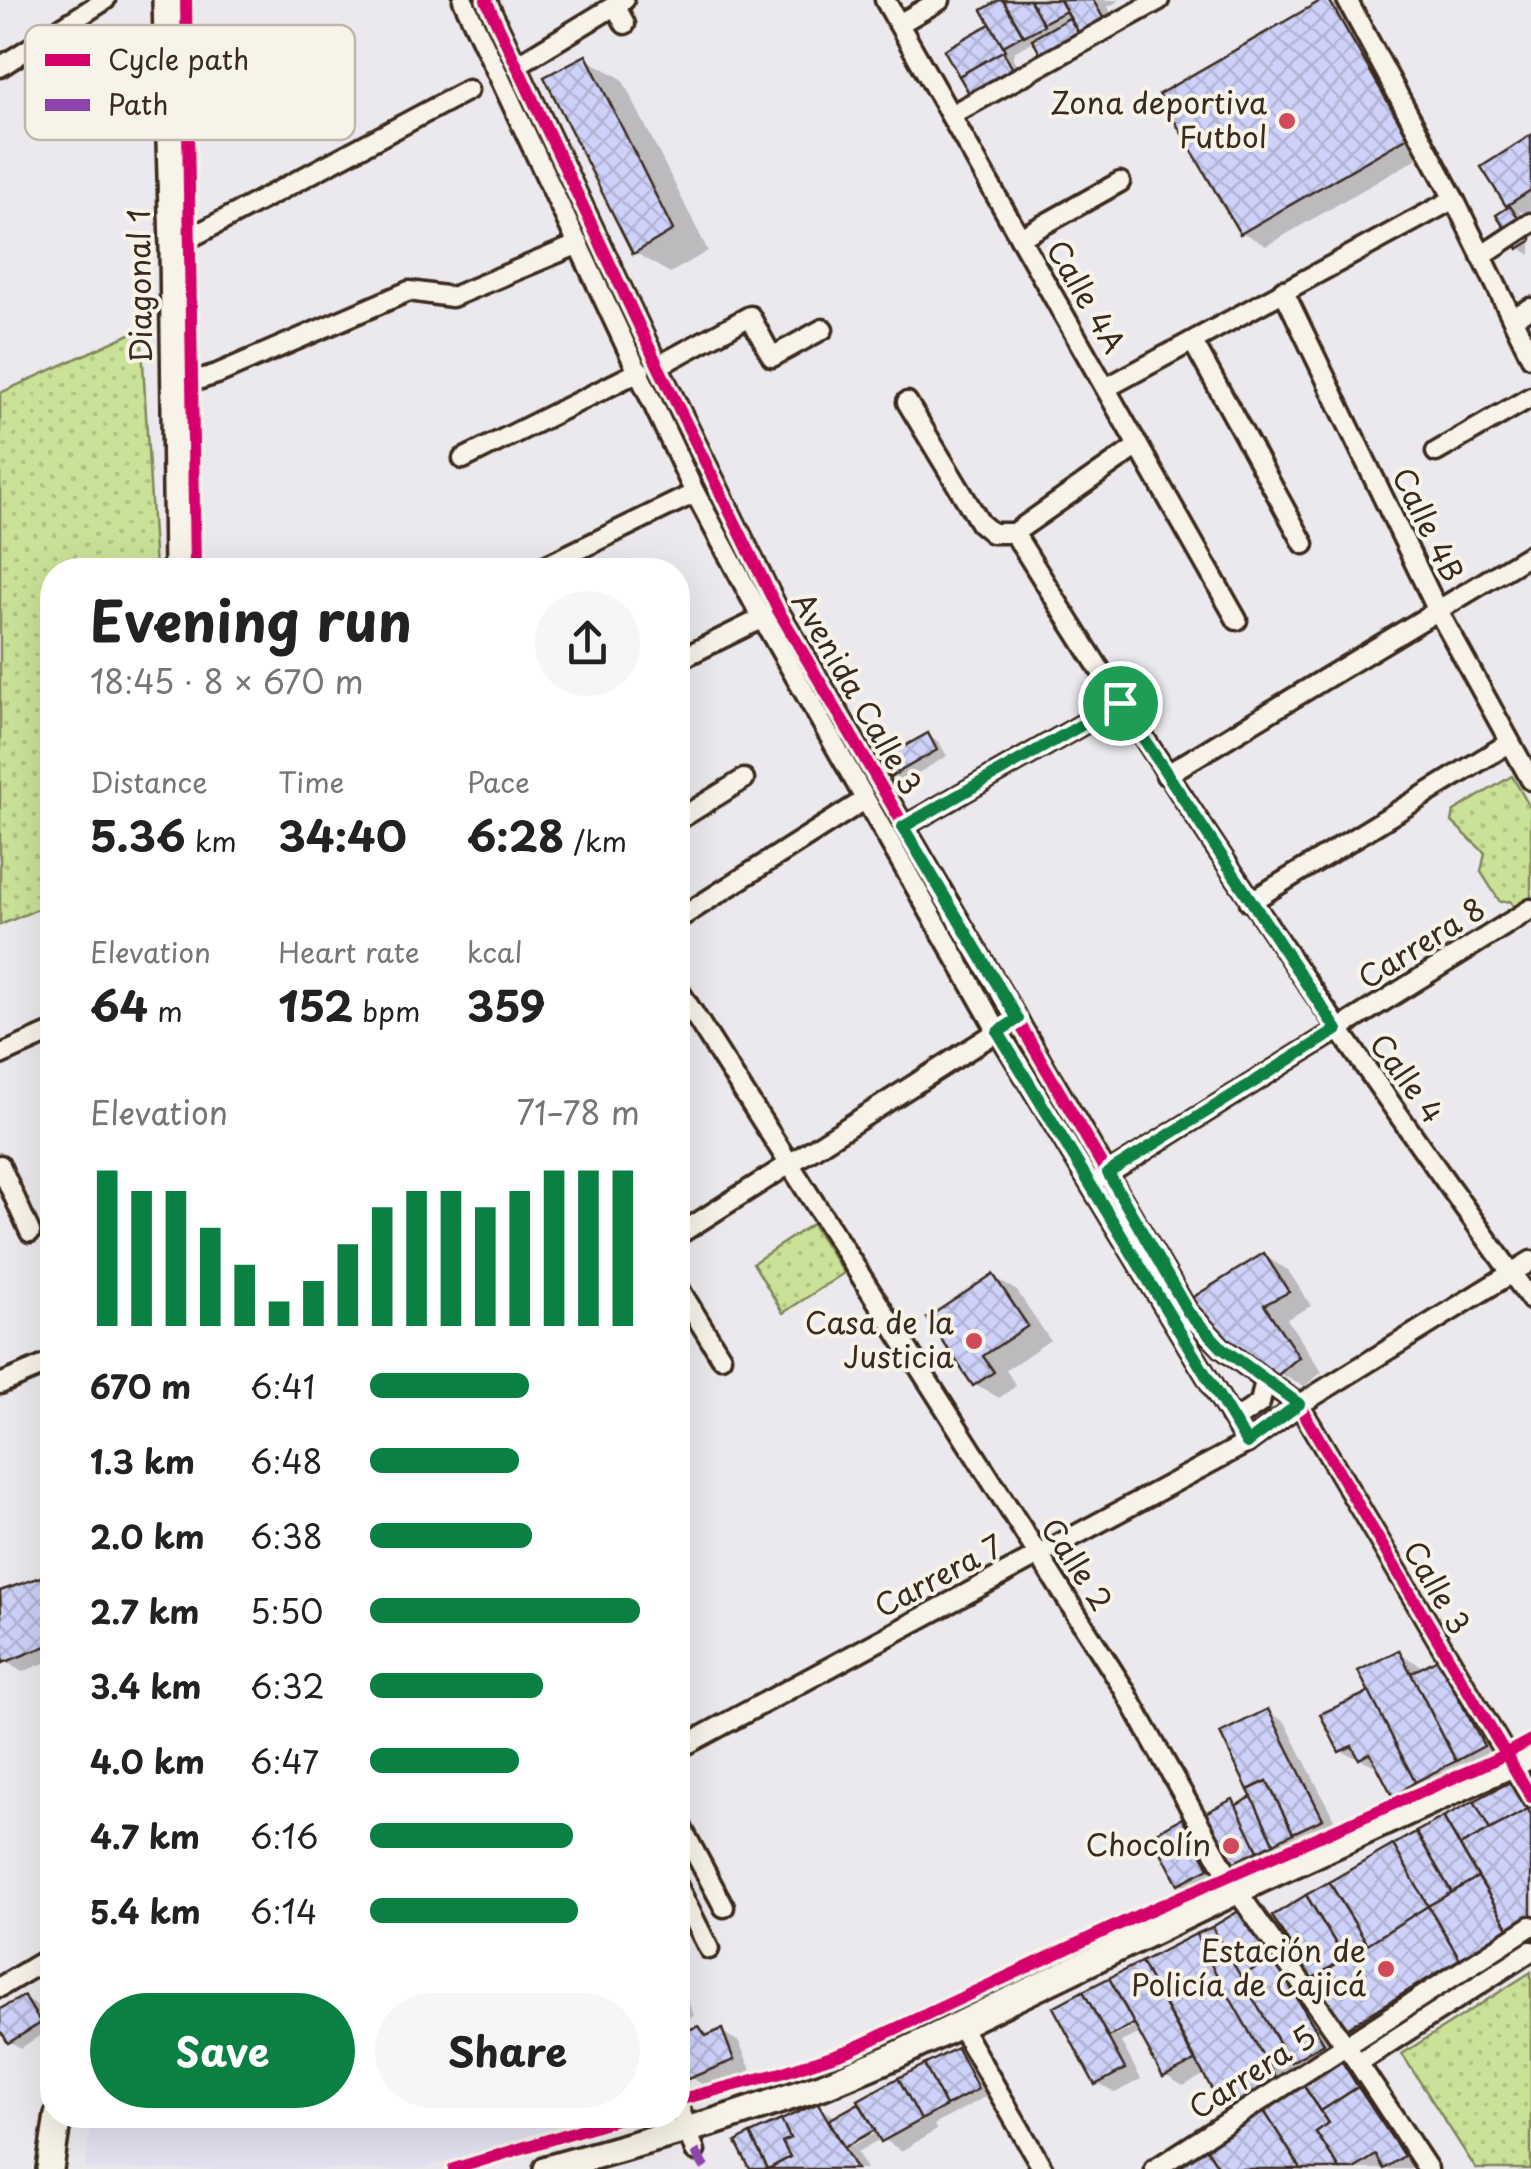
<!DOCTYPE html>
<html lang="en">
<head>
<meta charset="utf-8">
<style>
  :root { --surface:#fff; --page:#f6f6f6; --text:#222; --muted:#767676; --accent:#0b8043 }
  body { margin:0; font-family:"Playpen Sans",sans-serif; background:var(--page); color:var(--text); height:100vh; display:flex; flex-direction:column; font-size:38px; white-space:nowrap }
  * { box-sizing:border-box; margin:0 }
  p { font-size:32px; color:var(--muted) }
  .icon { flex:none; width:55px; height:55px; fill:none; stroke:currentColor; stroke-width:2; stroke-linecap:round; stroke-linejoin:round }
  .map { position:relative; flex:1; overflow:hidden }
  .sheet { position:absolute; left:40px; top:558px; width:650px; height:1570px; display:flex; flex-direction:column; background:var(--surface); border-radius:40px; box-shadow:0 10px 40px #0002 }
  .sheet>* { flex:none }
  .pin { position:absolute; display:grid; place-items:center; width:85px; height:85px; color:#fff; margin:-42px; border:5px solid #fff; border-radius:50%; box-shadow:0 2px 10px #0007 }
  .round { display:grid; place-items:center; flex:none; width:105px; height:105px; border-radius:52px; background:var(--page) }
  .overview { display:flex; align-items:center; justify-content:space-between; height:170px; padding:0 50px }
  h1 { font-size:55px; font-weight:700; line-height:75px }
  .metrics { display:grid; grid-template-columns:repeat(3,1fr); gap:15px; height:170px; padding:10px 50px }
  .metrics div { display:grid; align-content:center }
  .metrics b { font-size:42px; font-weight:700 }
  .metrics small { font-size:28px; font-weight:400 }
  .metrics p { font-size:28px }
  .chart { height:280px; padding:20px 50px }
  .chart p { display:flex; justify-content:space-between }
  .chart svg { width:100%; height:180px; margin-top:10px; stroke:var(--accent); stroke-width:6 }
  .cta { display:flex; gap:20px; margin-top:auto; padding:20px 50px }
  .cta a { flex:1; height:115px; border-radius:60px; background:var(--accent); color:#fff; font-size:40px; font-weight:700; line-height:115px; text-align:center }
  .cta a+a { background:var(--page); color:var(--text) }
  ul { padding:0 50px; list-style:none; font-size:32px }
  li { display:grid; grid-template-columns:160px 120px 1fr; align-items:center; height:75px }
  li i { height:25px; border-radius:12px; background:var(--accent) }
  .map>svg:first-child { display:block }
  .built { fill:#e2e2f1 }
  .park { fill:url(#park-dots); stroke:#82865a; stroke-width:2.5 }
  .shadow { fill:#0003; fill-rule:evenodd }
  .building { fill:url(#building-cross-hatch); stroke:#3b2a1e; stroke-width:2.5 }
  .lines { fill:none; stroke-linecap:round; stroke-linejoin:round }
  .minor-casing { stroke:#3b2a1e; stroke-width:25 }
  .secondary-casing { stroke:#3b2a1e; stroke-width:32 }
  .minor { stroke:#f7f3e8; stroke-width:18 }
  .secondary { stroke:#f7f3e8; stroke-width:25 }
  .quiet { stroke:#8e44ad; stroke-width:10; stroke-dasharray:20 10; stroke-linecap:butt }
  .cycleway-casing { stroke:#f7f3e8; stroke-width:19 }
  .cycleway { stroke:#d6006c; stroke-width:12 }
  .route-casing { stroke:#fff; stroke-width:20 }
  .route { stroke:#0b8043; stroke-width:12 }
  .poi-dot { fill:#d1495b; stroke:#f7f3e8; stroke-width:4 }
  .labels { text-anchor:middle; stroke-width:8; stroke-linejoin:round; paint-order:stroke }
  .poi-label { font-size:30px; fill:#3b2a1e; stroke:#f7f3e8; text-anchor:end }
  .street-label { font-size:30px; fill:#3b2a1e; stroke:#f7f3e8 }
  .key { fill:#f7f3e8; stroke:#bfb7ab; stroke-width:2.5 }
  .key-label { font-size:28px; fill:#3b2a1e }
</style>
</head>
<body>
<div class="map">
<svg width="1531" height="2169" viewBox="0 0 1531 2169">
  <defs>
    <pattern id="park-dots" width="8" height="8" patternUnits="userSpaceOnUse" patternTransform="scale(2.5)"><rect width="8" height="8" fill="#cae297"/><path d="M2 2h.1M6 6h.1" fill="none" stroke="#aec282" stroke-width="1.8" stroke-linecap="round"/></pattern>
    <pattern id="building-cross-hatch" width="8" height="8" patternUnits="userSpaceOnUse" patternTransform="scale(2.5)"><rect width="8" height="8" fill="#ced1f9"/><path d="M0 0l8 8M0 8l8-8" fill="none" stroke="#b2b4d5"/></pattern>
  </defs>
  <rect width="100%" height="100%" fill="#ebe9ed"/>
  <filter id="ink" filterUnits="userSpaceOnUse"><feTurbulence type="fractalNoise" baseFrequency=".01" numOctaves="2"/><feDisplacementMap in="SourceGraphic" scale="20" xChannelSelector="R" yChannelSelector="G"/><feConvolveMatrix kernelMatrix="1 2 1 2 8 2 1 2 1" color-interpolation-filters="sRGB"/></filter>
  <g filter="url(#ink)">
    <polygon class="built" points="92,2115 597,2115 419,2169 85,2169"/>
    <g class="park">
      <polygon points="141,329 155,570 52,570 52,903 0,925 0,393"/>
      <polygon points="1512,776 1531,809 1531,908 1520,916 1510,901 1500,902 1481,872 1485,853 1452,822 1454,811"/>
      <polygon points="812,1224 844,1273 783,1313 753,1263"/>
      <polygon points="1531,1972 1531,2169 1476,2169 1402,2054"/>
    </g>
    <g class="shadow">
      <polygon points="1005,0 1120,0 1108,7 1122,33 1100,45 1094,42 1035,40 1014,52 1013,59 1026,82 947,51 994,25 986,11"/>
      <polygon points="1327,0 1351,14 1430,151 1266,246 1242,232"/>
      <polygon points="585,58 622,79 708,251 670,273 634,252"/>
      <polygon points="1531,138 1531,217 1518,210 1531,230 1531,255 1520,248 1499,216 1513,207 1508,204"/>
      <polygon points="928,736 939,742 947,756 903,782 892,775"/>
      <polygon points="1264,1256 1288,1270 1311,1306 1287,1319 1322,1372 1304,1387 1257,1360"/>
      <polygon points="993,1277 1017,1291 1050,1340 1006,1370 1016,1386 999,1398 975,1384"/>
      <polygon points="45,1578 52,1582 52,1660 22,1672 5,1661 0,1649 0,1594"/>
      <polygon points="1399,1653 1423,1667 1438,1662 1456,1672 1500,1756 1413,1805 1395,1795 1378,1767 1341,1751 1369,1695"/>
      <polygon points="1268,1712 1285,1722 1339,1829 1313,1842 1306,1838 1271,1856 1274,1861 1246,1874 1228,1864 1233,1802 1240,1806 1256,1798"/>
      <polygon points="1511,1784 1531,1805 1531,1939 1528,1937 1480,1967 1483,1973 1371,2041 1347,2027 1444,1819"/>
      <polygon points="1182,1821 1200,1831 1225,1878 1198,1893 1180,1882"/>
      <path d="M 1262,1921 L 1340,2054 L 1310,2071 L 1300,2065 L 1287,2072 L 1297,2092 L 1341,2063 L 1352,2070 L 1420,2167 L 1417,2169 L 1183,2169 L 1251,2123 L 1226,2109 L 1206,2074 L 1183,2086 L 1165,2075 L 1141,2032 L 1121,2042 L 1141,2079 L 1115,2093 L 1097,2083 L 1084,1993 L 1213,1929 ZM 1144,2016 L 1146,2021 L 1116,2036 L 1116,2030 Z"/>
      <polygon points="678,1996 688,2002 694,2016 683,2020 694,2030 698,2029 711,2036 722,2032 739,2042 751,2070 708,2087 678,2071"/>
      <polygon points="24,1999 36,2005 50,2029 21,2048 9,2041 0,2025 0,2006 7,2009"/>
      <path d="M 956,2051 L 968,2057 L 988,2095 L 934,2125 L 937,2130 L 901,2151 L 882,2138 L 857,2152 L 866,2169 L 753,2169 L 818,2106 L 837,2118 ZM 884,2122 L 887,2127 L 851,2146 L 851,2140 Z"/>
    </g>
    <g class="building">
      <polygon points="999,0 1003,0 1023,35 1003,46 982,10"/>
      <polygon points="1003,0 1030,0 1044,25 1024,36"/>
      <polygon points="1030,0 1060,0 1066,11 1043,23"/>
      <polygon points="1060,0 1093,0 1106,23 1081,37"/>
      <polygon points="1322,0 1329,0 1408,137 1240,234 1159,94"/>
      <polygon points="1069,18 1081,37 1043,59 1032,39"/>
      <polygon points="990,24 1005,50 959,76 944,50"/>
      <polygon points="1003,51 1016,75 973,100 959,76"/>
      <polygon points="586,55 673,230 633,254 544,77"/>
      <polygon points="1531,135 1531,190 1506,206 1481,167"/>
      <polygon points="1510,206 1531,238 1531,241 1518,249 1496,215"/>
      <polygon points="928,733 937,750 890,777 880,760"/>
      <polygon points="1264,1253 1289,1292 1264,1305 1299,1357 1278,1375 1256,1362 1209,1324 1187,1301"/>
      <polygon points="993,1274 1028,1326 983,1356 994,1372 973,1386 927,1318"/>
      <polygon points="46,1575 52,1592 52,1644 3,1663 0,1591"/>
      <polygon points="1399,1650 1456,1761 1415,1782 1358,1671"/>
      <polygon points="1438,1659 1484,1746 1456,1761 1411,1673"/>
      <polygon points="1369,1692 1415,1782 1393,1797 1370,1753 1359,1759 1352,1746 1339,1752 1320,1714"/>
      <polygon points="1268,1709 1323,1819 1293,1833 1267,1781 1248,1790 1220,1733"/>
      <polygon points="1267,1781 1293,1833 1274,1843 1248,1790"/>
      <polygon points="1512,1781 1528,1809 1490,1830 1474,1801"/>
      <polygon points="1252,1797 1274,1843 1258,1851 1235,1806"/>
      <polygon points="1233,1799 1258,1851 1226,1866 1201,1815"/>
      <polygon points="1474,1801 1490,1830 1460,1846 1443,1817"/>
      <polygon points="1528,1809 1531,1815 1531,1915 1509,1929 1460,1846"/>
      <polygon points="1443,1817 1478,1877 1452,1893 1416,1832"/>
      <polygon points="1182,1818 1209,1868 1178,1884 1152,1835"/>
      <polygon points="1416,1832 1452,1893 1428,1906 1393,1845"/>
      <polygon points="1393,1845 1428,1906 1368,1945 1329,1882"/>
      <polygon points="1478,1877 1509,1929 1460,1959 1428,1906"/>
      <polygon points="1329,1882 1368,1945 1345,1959 1306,1895"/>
      <polygon points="1306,1895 1345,1959 1312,1979 1272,1916"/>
      <polygon points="1428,1906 1460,1959 1345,2029 1312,1979"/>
      <polygon points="1244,1908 1273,1958 1240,1977 1212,1927"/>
      <polygon points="1212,1927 1222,1944 1205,1954 1196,1934"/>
      <polygon points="1196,1934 1276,2079 1224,2111 1141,1962"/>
      <polygon points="1222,1944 1285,2053 1267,2063 1205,1954"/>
      <polygon points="1273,1958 1324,2043 1291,2062 1240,1977"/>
      <polygon points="1141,1962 1195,2061 1163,2077 1109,1978"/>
      <polygon points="1109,1978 1134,2024 1108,2037 1083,1991"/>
      <polygon points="1083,1991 1125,2069 1095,2085 1053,2007"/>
      <polygon points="24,1996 41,2023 8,2043 0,2030 0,2009"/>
      <polygon points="678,2019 682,2032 699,2026 706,2036 722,2029 734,2060 688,2079 678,2074"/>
      <polygon points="957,2048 978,2089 946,2106 924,2065"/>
      <polygon points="1341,2060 1358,2087 1321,2111 1303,2085"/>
      <polygon points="924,2065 946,2106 921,2120 898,2078"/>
      <polygon points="898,2078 921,2120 881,2142 858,2100"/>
      <polygon points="1303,2085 1329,2123 1316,2132 1340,2169 1301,2169 1264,2111"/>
      <polygon points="1358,2087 1404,2156 1384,2169 1376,2155 1354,2169 1340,2169 1316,2132 1329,2123 1321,2111"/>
      <polygon points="818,2103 856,2169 768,2169 790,2157 782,2142 790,2138 781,2120"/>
      <polygon points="859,2103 875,2130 844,2147 829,2120"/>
      <polygon points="1264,2111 1301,2169 1220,2169 1206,2148"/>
      <polygon points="781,2120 790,2138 782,2142 790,2157 768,2169 750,2134"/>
      <polygon points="750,2134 768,2169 750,2169 736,2142"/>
      <polygon points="1206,2148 1220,2169 1178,2169"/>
    </g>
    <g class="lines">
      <defs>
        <g id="minor">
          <polyline points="463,0 695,493 762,618 998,1032 1247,1443"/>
          <polyline points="486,0 658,366 778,610 1188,1312 1222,1348 1299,1405 1531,1797"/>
          <polyline points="885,0 1237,620"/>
          <polyline points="1347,0 1454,199 1531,357"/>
          <polyline points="615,5 625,24"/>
          <polyline points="899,24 940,0"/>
          <polyline points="517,65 624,0"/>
          <polyline points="0,67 105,0"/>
          <polyline points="951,115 1159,0"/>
          <polyline points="1020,238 1120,182"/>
          <polyline points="173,247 468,90"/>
          <polyline points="1481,256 1531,223"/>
          <polyline points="1283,290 1438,611 1531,780"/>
          <polyline points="1512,318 1531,308"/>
          <polyline points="1193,342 1304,544"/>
          <polyline points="658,366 750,316 772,357 823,329"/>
          <polyline points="175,387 217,374 409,291 452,297 579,244"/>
          <polyline points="1106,388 1454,199"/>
          <polyline points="907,402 980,523 992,533 1014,533"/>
          <polyline points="1436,452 1531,397"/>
          <polyline points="463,459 640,371"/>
          <path d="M 1014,533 C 1177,796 1349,1050 1531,1300"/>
          <polyline points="1014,533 1138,446"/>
          <polyline points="537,570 695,493"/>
          <polyline points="678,660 771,614"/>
          <polyline points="1166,775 1531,554"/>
          <polyline points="678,820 744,779"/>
          <polyline points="903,827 1120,703"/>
          <polyline points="1250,902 1509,743"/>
          <polyline points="678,919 863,801"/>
          <polyline points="678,989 1124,1689 1237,1891 1358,2063 1428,2169"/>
          <polyline points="0,1055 52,1032"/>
          <polyline points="0,1165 30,1232"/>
          <polyline points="1102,1177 1531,909"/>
          <polyline points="678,1235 1006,1026"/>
          <polyline points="678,1287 721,1357"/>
          <polyline points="0,1384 52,1362"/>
          <polyline points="1230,1416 1241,1416 1260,1403 1265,1381"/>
          <polyline points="678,1749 1247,1443 1299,1405 1531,1261"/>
          <polyline points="678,1821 724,1907"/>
          <polyline points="678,1887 709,1949"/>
          <polyline points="0,1987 52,1956"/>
          <polyline points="960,2026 1043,2169"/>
          <polyline points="1358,2063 1531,1951"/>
          <polyline points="678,2104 695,2151"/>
          <polyline points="1155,2169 1531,1926"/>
        </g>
        <g id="secondary">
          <polyline points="166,0 173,247 177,570"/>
          <polyline points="50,2169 58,2115"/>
          <polyline points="547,2169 714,2122 823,2086 895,2056 1259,1880 1531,1755"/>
        </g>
      </defs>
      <use href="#minor" class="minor-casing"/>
      <use href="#secondary" class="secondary-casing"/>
      <use href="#minor" class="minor"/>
      <use href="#secondary" class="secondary"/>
      <polyline class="quiet" points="695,2151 706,2169"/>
      <defs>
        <g id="cycleway">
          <polyline points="186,0 195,570"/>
          <polyline points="486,0 658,366 778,610 1188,1312 1222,1348 1299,1405 1531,1797"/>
          <polyline points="678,2100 781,2073 850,2050 1141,1914 1492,1761 1531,1740"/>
          <polyline points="454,2169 629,2115"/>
        </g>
      </defs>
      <use href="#cycleway" class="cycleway-casing"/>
      <use href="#cycleway" class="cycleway"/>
    </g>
  </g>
  <g class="lines" filter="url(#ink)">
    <defs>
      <polygon id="route" points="1120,703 1337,1030 1108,1173 1188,1312 1222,1348 1299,1404 1247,1443 998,1032 1018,1019 903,827"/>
    </defs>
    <use href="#route" class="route-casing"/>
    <use href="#route" class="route"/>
  </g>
  <g class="poi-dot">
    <circle cx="1287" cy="121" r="10"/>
    <circle cx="974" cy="1341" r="10"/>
    <circle cx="1231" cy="1846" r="10"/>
    <circle cx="1386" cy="1969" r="10"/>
  </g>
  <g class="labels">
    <g class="poi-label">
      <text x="1267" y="114">Zona deportiva<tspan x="1267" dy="34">Futbol</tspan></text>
      <text x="954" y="1334">Casa de la<tspan x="954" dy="34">Justicia</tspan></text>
      <text x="1211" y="1856">Chocolín</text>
      <text x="1366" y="1962">Estación de<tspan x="1366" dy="34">Policía de Cajicá</tspan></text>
    </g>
    <g class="street-label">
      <text transform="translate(141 286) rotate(-91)" y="10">Diagonal 1</text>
      <text transform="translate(1085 297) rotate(60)" y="10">Calle 4A</text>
      <text transform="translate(1427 525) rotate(64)" y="10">Calle 4B</text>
      <text transform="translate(856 694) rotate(60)" y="10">Avenida Calle 3</text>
      <text transform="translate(1422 944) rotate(-32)" y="10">Carrera 8</text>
      <text transform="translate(1406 1079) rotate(54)" y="10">Calle 4</text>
      <text transform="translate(1076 1565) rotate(57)" y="10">Calle 2</text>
      <text transform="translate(939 1577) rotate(-28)" y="10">Carrera 7</text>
      <text transform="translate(1436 1588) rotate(60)" y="10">Calle 3</text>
      <text transform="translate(1253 2073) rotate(-33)" y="10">Carrera 5</text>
    </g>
  </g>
  <rect x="25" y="25" width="330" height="115" rx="15" class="key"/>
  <rect x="45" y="54" width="45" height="12" fill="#d6006c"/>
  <rect x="45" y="99" width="45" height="12" fill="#8e44ad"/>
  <g class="key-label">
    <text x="108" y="70">Cycle path</text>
    <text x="108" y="115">Path</text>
  </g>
</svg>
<div class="pin" style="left:1120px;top:703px;background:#1e9e55"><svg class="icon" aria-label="arrive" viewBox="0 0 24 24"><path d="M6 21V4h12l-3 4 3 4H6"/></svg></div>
<section class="sheet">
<div class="overview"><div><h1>Evening run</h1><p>18:45 · 8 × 670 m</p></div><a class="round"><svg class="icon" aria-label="share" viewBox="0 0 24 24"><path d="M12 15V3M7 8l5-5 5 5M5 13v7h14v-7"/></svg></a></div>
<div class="metrics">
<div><p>Distance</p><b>5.36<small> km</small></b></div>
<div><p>Time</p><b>34:40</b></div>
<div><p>Pace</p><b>6:28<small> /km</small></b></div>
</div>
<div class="metrics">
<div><p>Elevation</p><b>64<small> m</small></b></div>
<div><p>Heart rate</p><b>152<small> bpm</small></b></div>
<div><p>kcal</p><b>359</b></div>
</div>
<div class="chart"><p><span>Elevation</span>71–78 m</p>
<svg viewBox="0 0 160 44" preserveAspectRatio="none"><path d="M5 44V6M15 44V11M25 44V11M35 44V20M45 44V29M55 44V38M65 44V33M75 44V24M85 44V15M95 44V11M105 44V11M115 44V15M125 44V11M135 44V6M145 44V6M155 44V6"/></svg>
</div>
<ul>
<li><b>670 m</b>6:41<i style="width:59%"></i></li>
<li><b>1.3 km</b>6:48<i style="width:55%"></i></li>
<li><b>2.0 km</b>6:38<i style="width:60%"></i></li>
<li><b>2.7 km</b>5:50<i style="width:100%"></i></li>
<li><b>3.4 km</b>6:32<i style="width:64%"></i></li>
<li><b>4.0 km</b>6:47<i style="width:55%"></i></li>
<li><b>4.7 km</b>6:16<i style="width:75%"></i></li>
<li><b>5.4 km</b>6:14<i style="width:77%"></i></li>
</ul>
<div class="cta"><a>Save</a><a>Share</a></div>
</section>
</div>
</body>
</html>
